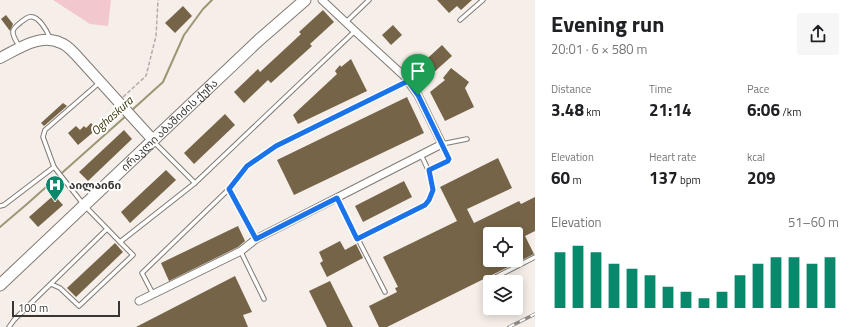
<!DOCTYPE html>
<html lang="en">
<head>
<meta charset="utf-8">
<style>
  :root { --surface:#fff; --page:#f6f6f6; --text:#202124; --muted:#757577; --accent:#08896c }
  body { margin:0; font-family:"Titillium Web","Noto Sans Georgian",sans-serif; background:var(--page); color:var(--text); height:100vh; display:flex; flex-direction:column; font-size:15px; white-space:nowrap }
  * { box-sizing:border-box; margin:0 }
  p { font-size:13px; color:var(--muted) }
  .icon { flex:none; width:22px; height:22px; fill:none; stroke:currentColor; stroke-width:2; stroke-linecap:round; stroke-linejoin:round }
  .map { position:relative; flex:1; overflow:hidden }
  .sheet { display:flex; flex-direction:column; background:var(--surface); width:320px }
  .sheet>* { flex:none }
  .buttons { position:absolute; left:483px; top:227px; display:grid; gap:8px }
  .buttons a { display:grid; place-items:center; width:40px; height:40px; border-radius:4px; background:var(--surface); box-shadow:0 2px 10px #0003; font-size:20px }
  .scale { position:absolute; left:12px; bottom:10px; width:108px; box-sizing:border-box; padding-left:4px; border:2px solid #383532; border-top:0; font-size:11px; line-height:14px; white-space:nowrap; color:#383532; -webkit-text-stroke:3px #fff; paint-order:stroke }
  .pin { position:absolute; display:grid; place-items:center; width:34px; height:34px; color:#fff; margin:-41px -17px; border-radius:50% 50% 50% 0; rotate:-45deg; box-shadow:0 0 4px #0007 }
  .pin .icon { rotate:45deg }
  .round { display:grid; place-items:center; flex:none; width:42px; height:42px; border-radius:4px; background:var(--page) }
  .head { display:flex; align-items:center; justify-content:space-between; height:68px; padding:0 16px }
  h1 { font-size:22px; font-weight:700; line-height:30px }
  .stats { display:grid; grid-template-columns:repeat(3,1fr); gap:6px; height:68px; padding:4px 16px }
  .stats div { display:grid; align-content:center }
  .stats b { font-size:17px; font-weight:700 }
  .stats small { font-size:11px; font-weight:400 }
  .stats p { font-size:11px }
  .chart { height:112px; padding:8px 16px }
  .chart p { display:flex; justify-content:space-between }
  .chart svg { width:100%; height:72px; margin-top:4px; stroke:var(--accent); stroke-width:6 }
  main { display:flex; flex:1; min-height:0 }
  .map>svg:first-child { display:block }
  .green { fill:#f2c8cc }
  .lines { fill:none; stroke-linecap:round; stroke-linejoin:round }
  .stream { stroke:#9a9775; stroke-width:2 }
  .building { fill:#756447; fill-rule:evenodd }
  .lane-casing { stroke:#817a74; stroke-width:5.5 }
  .street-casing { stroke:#817a74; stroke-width:9 }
  .secondary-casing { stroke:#817a74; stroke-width:12 }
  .primary-casing { stroke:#817a74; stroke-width:13 }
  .path { stroke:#b3aca8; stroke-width:1.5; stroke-dasharray:4 2; stroke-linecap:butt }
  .lane { stroke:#fff; stroke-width:3.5 }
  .street { stroke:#fff; stroke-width:7 }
  .secondary { stroke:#fff; stroke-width:10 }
  .primary { stroke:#fff; stroke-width:11 }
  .rail-casing { stroke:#908a86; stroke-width:3.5 }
  .rail { stroke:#fff; stroke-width:2; stroke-dasharray:6; stroke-linecap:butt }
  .route-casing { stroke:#fff; stroke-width:8 }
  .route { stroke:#1a73e8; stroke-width:5 }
  .labels { text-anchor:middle; stroke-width:4; stroke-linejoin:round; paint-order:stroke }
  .street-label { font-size:11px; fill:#383532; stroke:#fff }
  .poi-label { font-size:11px; font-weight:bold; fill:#383532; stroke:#fff; text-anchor:start }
  .water-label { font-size:12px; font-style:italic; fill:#3a3607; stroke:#fff }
</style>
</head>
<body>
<main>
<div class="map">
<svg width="535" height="327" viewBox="0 0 535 327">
  <rect width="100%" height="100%" fill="#f6eee8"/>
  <polygon class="green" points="53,0 111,0 108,26 90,24"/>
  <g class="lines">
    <g class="stream">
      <polyline points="132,110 163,82 184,35 203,9 212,0"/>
      <polyline points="0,227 27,204 127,115"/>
    </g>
  </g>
  <g class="building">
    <polygon points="437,0 472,0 461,10 457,6 449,13"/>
    <polygon points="183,6 192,16 175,33 165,23"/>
    <polygon points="323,10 334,22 310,44 312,46 271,83 268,80 244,103 234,92 258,69 260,72 301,34 299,32"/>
    <polygon points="6,15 13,24 10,31 1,19"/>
    <polygon points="393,25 402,35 391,45 382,35"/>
    <polygon points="442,45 452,56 423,82 415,74 421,69 418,67"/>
    <polygon points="351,59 367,91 298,124 293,115 337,74 335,71 340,65 341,67"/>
    <polygon points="451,68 469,82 465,88 474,107 445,121 430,92 445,80 443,78"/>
    <polygon points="407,97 424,133 294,195 277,160"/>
    <polygon points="63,103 67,106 44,126 41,123"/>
    <polygon points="225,114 235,125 194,164 184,153"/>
    <polygon points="91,123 97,129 78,145 68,133 76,126 80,130 84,126 86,128"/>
    <polygon points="124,130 132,139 88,181 79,172"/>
    <path d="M 498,158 L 512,188 L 467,209 L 474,223 L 519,201 L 521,204 L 535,197 L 535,231 L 525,236 L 534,254 L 387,327 L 379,327 L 369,306 L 397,292 L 395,288 L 398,287 L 383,257 L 457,221 L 440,187 ZM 490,234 L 516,234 L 516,260 L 490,260 Z"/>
    <polygon points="166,170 176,180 130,223 121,212"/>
    <polygon points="404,181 412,197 363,222 355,206"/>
    <polygon points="54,195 63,205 38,227 29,217"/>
    <polygon points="238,226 245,241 238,247 169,281 161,263"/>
    <polygon points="340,241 345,250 356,244 363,258 327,277 320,263 323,261 319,252"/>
    <polygon points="115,243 123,252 76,297 67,288"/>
    <polygon points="235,276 252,312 243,315 248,327 136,327"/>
    <polygon points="330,281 353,327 327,327 309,291"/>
  </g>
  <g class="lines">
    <defs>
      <g id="lane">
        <polyline points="460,20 483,0"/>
        <polyline points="346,22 369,0"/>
        <path d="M 19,46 C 17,42 12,36 13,31 C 14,27 18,25 21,22 C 24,20 26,18 29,17 C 38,14 47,31 50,38"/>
        <polyline points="99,83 45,130 43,137 54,167 84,205 120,242 195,183 355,31"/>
        <polyline points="153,141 195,183"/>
        <polyline points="429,170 448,161 449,159 442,144 467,139"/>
        <polyline points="229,189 247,166 276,146 408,81"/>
        <polyline points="337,198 385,292"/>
        <polyline points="0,206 4,205 54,167"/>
        <path d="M 357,239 L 425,205 C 428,201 432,196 433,191 C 435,182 425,163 421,155"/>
        <polyline points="241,252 264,299"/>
        <polyline points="488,281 535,257"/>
        <polyline points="51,284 60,288 79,306 133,255 120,242"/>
        <polyline points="153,294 142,273 229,189 256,239"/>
        <polyline points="9,327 14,320 28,306 107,229"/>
      </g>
      <polyline id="street" points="139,301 241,251 256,239 442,144 418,95 404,76 355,31 322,0"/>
      <path id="secondary" d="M 0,58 C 18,49 40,33 61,43 C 67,45 71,50 76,55 L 153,140"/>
      <g id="primary">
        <path id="s1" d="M 0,285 L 259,40 L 305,0"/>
      </g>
    </defs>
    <use href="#lane" class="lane-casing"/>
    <use href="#street" class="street-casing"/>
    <use href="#secondary" class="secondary-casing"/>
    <use href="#primary" class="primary-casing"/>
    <polyline class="path" points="123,97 146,76 156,36 158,0"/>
    <use href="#lane" class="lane"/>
    <use href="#street" class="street"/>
    <use href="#secondary" class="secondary"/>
    <use href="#primary" class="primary"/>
    <defs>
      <polyline id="rail" points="509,327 535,314"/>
    </defs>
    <use href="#rail" class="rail-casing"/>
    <use href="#rail" class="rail"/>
  </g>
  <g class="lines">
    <defs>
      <polygon id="route" points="408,81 418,95 449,159 448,161 429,170 433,190 429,200 425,205 357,239 337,198 256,239 229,189 247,166 276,146"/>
    </defs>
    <use href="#route" class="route-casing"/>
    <use href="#route" class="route"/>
  </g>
  <defs>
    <symbol id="hospital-pin" viewBox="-11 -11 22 30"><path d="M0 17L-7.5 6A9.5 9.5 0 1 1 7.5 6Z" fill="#08896c" stroke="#fff"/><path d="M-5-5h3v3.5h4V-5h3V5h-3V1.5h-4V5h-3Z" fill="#fff"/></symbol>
  </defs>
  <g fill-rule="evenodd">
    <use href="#hospital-pin" x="44" y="174" width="22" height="30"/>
  </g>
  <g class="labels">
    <g class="street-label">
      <text dy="4" stroke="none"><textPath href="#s1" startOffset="233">ირაკლი აბაშიძის ქუჩა</textPath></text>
    </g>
    <g class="poi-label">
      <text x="69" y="189">აილაინი</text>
    </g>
    <g class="water-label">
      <text transform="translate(112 116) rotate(-42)" y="4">Oghaskura</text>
    </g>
  </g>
</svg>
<div class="buttons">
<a><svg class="icon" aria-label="locate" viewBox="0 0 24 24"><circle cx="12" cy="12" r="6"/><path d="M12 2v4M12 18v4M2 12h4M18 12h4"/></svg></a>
<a><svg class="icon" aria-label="layers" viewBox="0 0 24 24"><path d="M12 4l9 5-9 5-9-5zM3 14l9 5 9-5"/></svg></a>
</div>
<div class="scale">100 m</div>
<div class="pin" style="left:418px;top:95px;background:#1e9e55"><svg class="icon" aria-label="arrive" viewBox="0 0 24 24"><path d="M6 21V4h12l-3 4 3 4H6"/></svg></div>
</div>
<section class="sheet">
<div class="head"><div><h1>Evening run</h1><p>20:01 · 6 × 580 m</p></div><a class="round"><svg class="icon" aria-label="share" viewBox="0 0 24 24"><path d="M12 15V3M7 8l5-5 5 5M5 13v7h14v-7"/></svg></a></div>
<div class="stats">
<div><p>Distance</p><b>3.48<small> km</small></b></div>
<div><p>Time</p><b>21:14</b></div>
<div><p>Pace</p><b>6:06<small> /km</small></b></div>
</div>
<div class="stats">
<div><p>Elevation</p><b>60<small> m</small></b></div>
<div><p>Heart rate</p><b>137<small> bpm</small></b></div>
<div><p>kcal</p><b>209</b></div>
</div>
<div class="chart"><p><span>Elevation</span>51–60 m</p>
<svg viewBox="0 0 160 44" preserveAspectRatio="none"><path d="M5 44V10M15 44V6M25 44V10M35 44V17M45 44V20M55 44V24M65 44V31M75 44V34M85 44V38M95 44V34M105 44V24M115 44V17M125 44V13M135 44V13M145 44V17M155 44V13"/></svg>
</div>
</section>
</main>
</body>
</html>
